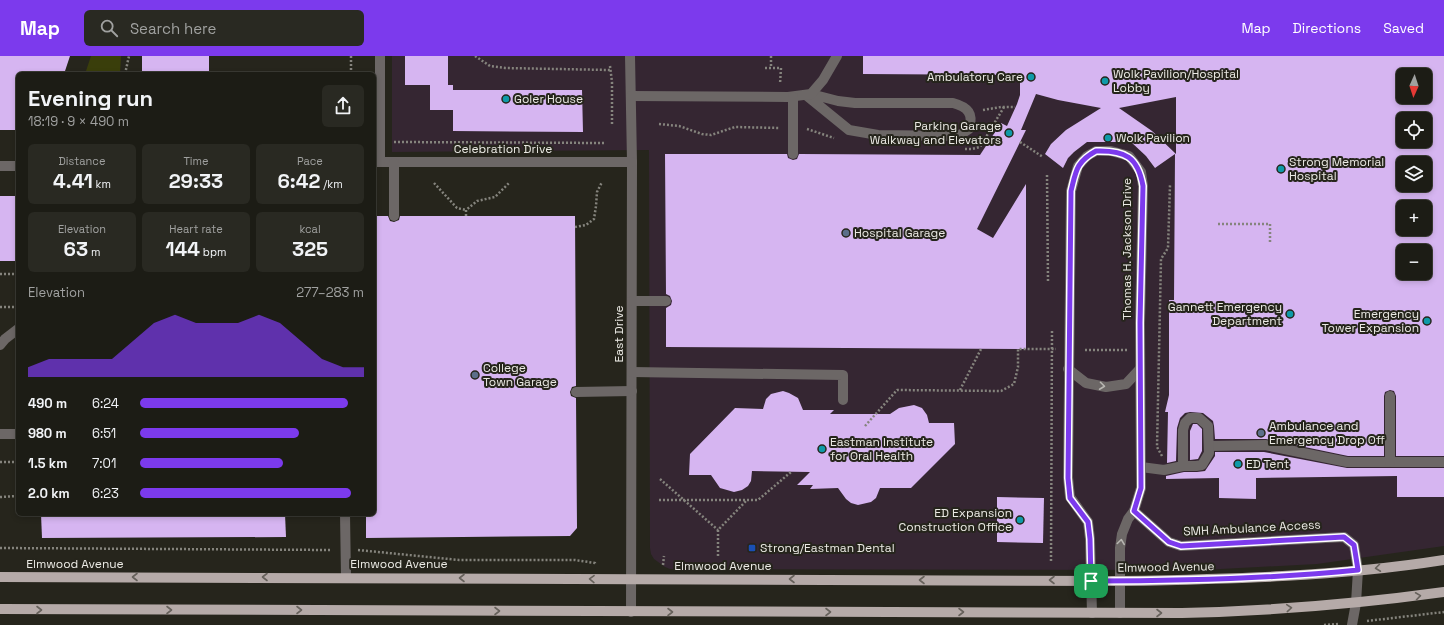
<!DOCTYPE html>
<html lang="en">
<head>
<meta charset="utf-8">
<style>
  :root { --surface:#1c1c15; --page:#292922; --text:#f1f3f6; --muted:#a0a1a0; --line:#3a3a34; --accent:#7c3aed }
  body { margin:0; font-family:"Space Grotesk",sans-serif; background:var(--page); color:var(--text); height:100vh; display:flex; flex-direction:column; font-size:15px; white-space:nowrap }
  * { box-sizing:border-box; margin:0 }
  p { font-size:13px; color:var(--muted) }
  .icon { flex:none; width:22px; height:22px; fill:none; stroke:currentColor; stroke-width:2; stroke-linecap:round; stroke-linejoin:round }
  .map { position:relative; flex:1; overflow:hidden }
  .panel { position:absolute; left:16px; top:16px; width:360px; height:444px; display:flex; flex-direction:column; background:var(--surface); border-radius:6px; box-shadow:0 2px 6px #0003,0 0 0 1px var(--line) }
  .panel>* { flex:none }
  .needle { width:26px; rotate:183deg }
  .controls { position:absolute; left:1396px; top:12px; display:grid; gap:8px }
  .controls a { display:grid; place-items:center; width:36px; height:36px; border-radius:6px; background:var(--surface); box-shadow:0 2px 6px #0003,0 0 0 1px var(--line); font-size:20px }
  .pin { position:absolute; display:grid; place-items:center; width:34px; height:34px; color:#fff; margin:-17px; border-radius:8px; box-shadow:0 2px 6px #0006 }
  .round { display:grid; place-items:center; flex:none; width:42px; height:42px; border-radius:6px; background:var(--page) }
  .head { display:flex; align-items:center; justify-content:space-between; height:68px; padding:0 12px }
  h1 { font-size:22px; font-weight:700; line-height:30px }
  .figures { display:grid; grid-template-columns:repeat(3,1fr); gap:6px; height:68px; padding:4px 12px }
  .figures div { display:grid; align-content:center; border-radius:6px; background:var(--page); text-align:center }
  .figures b { font-size:20px; font-weight:700 }
  .figures small { font-size:11px; font-weight:400 }
  .figures p { font-size:11px }
  .chart { height:112px; padding:8px 12px }
  .chart p { display:flex; justify-content:space-between }
  .chart svg { width:100%; height:72px; margin-top:4px; fill:var(--accent); opacity:.7 }
  ul { padding:0 12px; list-style:none; font-size:13px }
  li { display:grid; grid-template-columns:64px 48px 1fr; align-items:center; height:30px }
  li i { height:10px; border-radius:5px; background:var(--accent) }
  header { display:flex; align-items:center; gap:24px; box-sizing:border-box; height:56px; padding:0 20px; background:var(--accent); color:#fff }
  header strong { font-size:19px }
  nav { display:flex; gap:22px; margin-inline-start:auto; font-size:14px }
  .search { width:280px; height:36px; background:var(--page); display:flex; align-items:center; gap:10px; box-sizing:border-box; padding:0 14px; border-radius:6px; color:var(--muted); font-size:15px }
  .map>svg:first-child { display:block }
  .education { fill:#352632; fill-rule:evenodd }
  .green { fill:#3a3e0b }
  .building { fill:#d6b5f1; fill-rule:evenodd }
  .lines { fill:none; stroke-linecap:round; stroke-linejoin:round }
  .path { stroke:#85847d; stroke-width:2.5; stroke-dasharray:2 2; stroke-linecap:butt }
  .minor { stroke:#6c6766; stroke-width:10 }
  .major { stroke:#b5aaa8; stroke-width:10 }
  .oneway { stroke:#b8b6b2 }
  .oneway2 { stroke:#66615b }
  .route-casing { stroke:#fff; stroke-width:8 }
  .route { stroke:#7c3aed; stroke-width:5 }
  .culture-dot { fill:#0f9aa8; stroke:#26251c; stroke-width:1.5 }
  .service-dot { fill:#5c6f8a; stroke:#26251c; stroke-width:1.5 }
  .transit-dot { fill:#1a4fb4; stroke:#26251c; stroke-width:1.5 }
  .labels { text-anchor:middle; stroke-width:4; stroke-linejoin:round; paint-order:stroke }
  .poi-label { font-size:12px; fill:#ebeae4; stroke:#26251c; text-anchor:start }
  .street-label { font-size:12px; fill:#ebeae4; stroke:#26251c }
</style>
</head>
<body>
<header>
<strong>Map</strong>
<div class="search"><svg class="icon" aria-label="search" viewBox="0 0 24 24"><circle cx="10" cy="10" r="6"/><path d="M15 15l6 6"/></svg>Search here</div>
<nav><a>Map</a><a>Directions</a><a>Saved</a></nav>
</header>
<div class="map">
<svg width="1444" height="569" viewBox="0 0 1444 569">
  <rect width="100%" height="100%" fill="#26251c"/>
  <path class="education" d="M 392,0 L 1444,0 L 1444,490 L 1317,508 L 1202,514 L 670,513 L 665,511 L 654,503 L 651,498 L 650,492 L 649,94 L 392,96 ZM 1403,19 L 1425,19 L 1425,41 L 1403,41 ZM 1403,63 L 1425,63 L 1425,85 L 1403,85 ZM 1403,107 L 1425,107 L 1425,129 L 1403,129 ZM 1403,151 L 1425,151 L 1425,173 L 1403,173 ZM 1403,195 L 1425,195 L 1425,217 L 1403,217 Z"/>
  <polygon class="green" points="91,0 121,0 120,18 85,18"/>
  <g class="building">
    <polygon points="0,0 70,0 64,18 18,18 18,74 0,74"/>
    <rect x="142" y="0" width="67" height="18"/>
    <polygon points="405,0 448,0 448,29 453,29 453,34 582,34 583,76 453,75 453,54 430,54 430,29 405,29"/>
    <path d="M 863,0 L 1444,0 L 1444,400 L 1396,400 L 1396,340 L 1394,335 L 1390,334 L 1385,336 L 1384,340 L 1384,400 L 1348,400 L 1266,383 L 1215,383 L 1214,370 L 1213,365 L 1203,357 L 1190,356 L 1185,357 L 1180,362 L 1177,372 L 1176,405 L 1167,407 L 1168,356 L 1165,356 L 1169,339 L 1169,244 L 1174,244 L 1175,98 L 1155,112 L 1146,100 L 1131,86 L 1087,86 L 1074,96 L 1068,102 L 1063,112 L 1045,98 L 1051,88 L 1066,74 L 1101,52 L 1058,44 L 1036,38 L 1021,74 L 1026,74 L 977,173 L 993,182 L 1026,128 L 1026,293 L 666,291 L 666,252 L 671,249 L 672,245 L 670,240 L 666,238 L 665,98 L 787,98 L 788,102 L 793,104 L 797,103 L 799,98 L 980,99 L 1001,67 L 1007,70 L 1017,48 L 1020,39 L 1020,19 L 863,18 ZM 1403,19 L 1425,19 L 1425,41 L 1403,41 ZM 1176,41 L 1176,98 L 1152,75 L 1119,52 ZM 1403,63 L 1425,63 L 1425,85 L 1403,85 ZM 1403,107 L 1425,107 L 1425,129 L 1403,129 ZM 1403,151 L 1425,151 L 1425,173 L 1403,173 ZM 1403,195 L 1425,195 L 1425,217 L 1403,217 Z"/>
    <rect x="0" y="140" width="18" height="65"/>
    <polygon points="374,160 388,160 390,165 394,166 399,164 400,160 575,160 576,330 572,331 570,336 571,340 576,342 577,472 570,480 366,482 366,458 374,458"/>
    <polygon points="783,335 789,337 798,342 803,354 834,354 830,358 890,358 899,352 914,349 922,352 927,359 929,367 954,367 955,388 911,432 880,432 876,442 871,446 858,449 851,447 846,443 838,432 810,433 813,429 797,429 810,416 752,415 751,425 748,430 742,434 734,436 720,432 711,419 689,419 690,398 735,352 763,353 766,343 771,338"/>
    <polygon points="1193,368 1197,368 1202,373 1202,395 1198,403 1190,404 1190,375"/>
    <polygon points="1215,396 1264,396 1347,412 1444,412 1444,441 1397,441 1397,420 1256,422 1256,443 1219,442 1219,422 1166,423 1166,420 1184,416 1197,416 1205,415 1215,400"/>
    <polygon points="997,441 1044,442 1043,487 997,486"/>
    <polygon points="41,458 285,458 286,481 42,482"/>
  </g>
  <g class="lines">
    <g class="path">
      <polyline points="351,0 351,18"/>
      <polyline points="475,0 490,10 505,12 610,14"/>
      <polyline points="771,0 771,12"/>
      <polyline points="610,10 612,26 612,68"/>
      <polyline points="765,12 781,12 780,28"/>
      <polyline points="125,18 129,0"/>
      <polyline points="983,54 1001,51 1015,51"/>
      <polyline points="659,68 679,70 702,78 711,79 735,71 780,72"/>
      <polyline points="807,73 834,82"/>
      <polyline points="394,86 606,87"/>
      <polyline points="1020,86 1043,101"/>
      <polyline points="965,93 972,93 980,91 1004,51"/>
      <polyline points="1047,119 1048,226"/>
      <polyline points="434,127 457,152 466,154"/>
      <polyline points="466,160 466,154 477,145 495,141 509,127"/>
      <polyline points="1218,168 1270,168 1270,187"/>
      <polyline points="575,171 586,169 594,163 596,150 597,136 602,126"/>
      <polyline points="0,218 18,218"/>
      <polyline points="0,251 18,251"/>
      <polyline points="1085,294 1127,294"/>
      <polyline points="960,334 981,293"/>
      <polyline points="865,370 897,334 1001,335 1014,328 1018,311 1018,293 1056,293"/>
      <polyline points="1162,400 1157,391 1161,203 1168,192 1170,129"/>
      <polyline points="0,406 18,406"/>
      <polyline points="660,423 718,474"/>
      <polyline points="0,441 18,440"/>
      <polyline points="659,444 758,444 791,416"/>
      <polyline points="0,492 331,494"/>
      <polyline points="358,494 459,504 575,504 595,507 595,509"/>
      <polyline points="718,500 718,474 747,444"/>
      <polyline points="1051,505 1052,274"/>
      <polyline points="663,509 664,500"/>
      <polyline points="1367,565 1444,556"/>
      <polyline points="1324,569 1338,568"/>
    </g>
    <g class="minor">
      <polyline points="630,0 632,106 631,556"/>
      <path d="M 806,39 L 849,74 L 878,79 L 958,80 L 969,73 C 974,58 968,51 953,47 L 855,47 L 838,45 L 811,38"/>
      <polyline points="631,40 788,41 811,38 823,24 837,0"/>
      <polyline points="793,98 793,41"/>
      <polyline points="374,106 632,106"/>
      <polyline points="380,106 380,0"/>
      <polyline points="394,107 394,160"/>
      <polyline points="0,110 18,110"/>
      <polyline points="632,245 666,245"/>
      <polyline points="0,289 5,283 18,273"/>
      <polyline points="1068,313 1086,327 1106,331 1126,328 1140,313"/>
      <polyline points="632,316 843,319 843,344"/>
      <polyline points="576,336 632,335"/>
      <polyline points="0,378 18,378"/>
      <polyline points="1209,390 1265,389 1347,406 1444,406"/>
      <polyline points="1390,406 1390,340"/>
      <polyline points="1141,411 1164,414 1183,410 1183,374 1185,367 1190,362 1199,362 1208,370 1209,397 1202,409 1196,410 1183,410"/>
      <polyline points="1134,455 1169,486 1181,490 1344,481 1354,489 1358,514 1356,547 1352,569"/>
      <polyline points="345,458 346,521"/>
      <polyline points="1092,557 1090,483 1088,466 1070,441 1068,421 1071,135 1078,110 1087,100 1096,95 1111,95 1129,100 1141,116 1143,130 1140,267 1141,432 1134,455 1128,463 1122,478 1120,492 1120,557"/>
    </g>
    <g class="major">
      <path d="M 0,521 L 1120,525 C 1228,523 1337,521 1444,504"/>
      <path d="M 0,553 L 1182,557 C 1270,555 1357,548 1444,536"/>
    </g>
  </g>
  <defs><path id="oneway-chevron" d="M-2-3.5L2.5 0L-2 3.5" fill="none" stroke-width="1.6" stroke-linecap="round" stroke-linejoin="round"/></defs>
  <g class="oneway">
    <use href="#oneway-chevron" transform="translate(1102 330) rotate(7)"/>
    <use href="#oneway-chevron" transform="translate(1121 486) rotate(-82)"/>
  </g>
  <g class="oneway2">
    <use href="#oneway-chevron" transform="translate(1378 512) rotate(173)"/>
    <use href="#oneway-chevron" transform="translate(135 521) rotate(-180)"/>
    <use href="#oneway-chevron" transform="translate(265 521) rotate(-180)"/>
    <use href="#oneway-chevron" transform="translate(462 522) rotate(-180)"/>
    <use href="#oneway-chevron" transform="translate(592 523) rotate(-179)"/>
    <use href="#oneway-chevron" transform="translate(792 523) rotate(-180)"/>
    <use href="#oneway-chevron" transform="translate(922 524) rotate(-180)"/>
    <use href="#oneway-chevron" transform="translate(1052 524) rotate(-180)"/>
    <use href="#oneway-chevron" transform="translate(1418 540) rotate(-8)"/>
    <use href="#oneway-chevron" transform="translate(1289 552) rotate(-5)"/>
    <use href="#oneway-chevron" transform="translate(39 554)"/>
    <use href="#oneway-chevron" transform="translate(169 554)"/>
    <use href="#oneway-chevron" transform="translate(299 554)"/>
    <use href="#oneway-chevron" transform="translate(497 555)"/>
    <use href="#oneway-chevron" transform="translate(670 556)"/>
    <use href="#oneway-chevron" transform="translate(828 556)"/>
    <use href="#oneway-chevron" transform="translate(961 556)"/>
    <use href="#oneway-chevron" transform="translate(1159 557)"/>
  </g>
  <g class="lines">
    <defs>
      <path id="route" d="M 1096,95 C 1125,94 1138,101 1143,130 L 1140,267 L 1141,432 L 1134,455 L 1169,486 L 1181,490 L 1344,481 L 1354,489 L 1358,514 C 1269,523 1180,525 1091,525 L 1090,483 L 1088,466 L 1070,442 L 1068,422 L 1071,135 C 1076,115 1076,106 1096,95 Z"/>
    </defs>
    <use href="#route" class="route-casing"/>
    <use href="#route" class="route"/>
  </g>
  <g class="culture-dot">
    <circle cx="1031" cy="21" r="4"/>
    <circle cx="1105" cy="25" r="4"/>
    <circle cx="506" cy="43" r="4"/>
    <circle cx="1009" cy="77" r="4"/>
    <circle cx="1108" cy="82" r="4"/>
    <circle cx="1281" cy="113" r="4"/>
    <circle cx="1290" cy="258" r="4"/>
    <circle cx="1427" cy="265" r="4"/>
    <circle cx="822" cy="393" r="4"/>
    <circle cx="1238" cy="408" r="4"/>
    <circle cx="1020" cy="464" r="4"/>
  </g>
  <g class="service-dot">
    <circle cx="846" cy="177" r="4"/>
    <circle cx="475" cy="319" r="4"/>
    <circle cx="1261" cy="377" r="4"/>
  </g>
  <rect class="transit-dot" x="748" y="488" width="8" height="8" rx="2"/>
  <g class="labels">
    <g class="poi-label">
      <text x="1113" y="22">Wolk Pavilion/Hospital<tspan x="1113" dy="14">Lobby</tspan></text>
      <text x="1023" y="25" text-anchor="end">Ambulatory Care</text>
      <text x="514" y="47">Goler House</text>
      <text x="1001" y="74" text-anchor="end">Parking Garage<tspan x="1001" dy="14">Walkway and Elevators</tspan></text>
      <text x="1116" y="86">Wolk Pavilion</text>
      <text x="1289" y="110">Strong Memorial<tspan x="1289" dy="14">Hospital</tspan></text>
      <text x="854" y="181">Hospital Garage</text>
      <text x="1282" y="255" text-anchor="end">Gannett Emergency<tspan x="1282" dy="14">Department</tspan></text>
      <text x="1419" y="262" text-anchor="end">Emergency<tspan x="1419" dy="14">Tower Expansion</tspan></text>
      <text x="483" y="316">College<tspan x="483" dy="14">Town Garage</tspan></text>
      <text x="1269" y="374">Ambulance and<tspan x="1269" dy="14">Emergency Drop Off</tspan></text>
      <text x="830" y="390">Eastman Institute<tspan x="830" dy="14">for Oral Health</tspan></text>
      <text x="1246" y="412">ED Tent</text>
      <text x="1012" y="461" text-anchor="end">ED Expansion<tspan x="1012" dy="14">Construction Office</tspan></text>
      <text x="760" y="496">Strong/Eastman Dental</text>
    </g>
    <g class="street-label">
      <text x="503" y="97">Celebration Drive</text>
      <text transform="translate(1127 193) rotate(-90)" y="4">Thomas H. Jackson Drive</text>
      <text transform="translate(619 278) rotate(-90)" y="4">East Drive</text>
      <text transform="translate(1252 472) rotate(-3)" y="4">SMH Ambulance Access</text>
      <text x="75" y="512">Elmwood Avenue</text>
      <text x="399" y="512">Elmwood Avenue</text>
      <text x="723" y="514">Elmwood Avenue</text>
      <text transform="translate(1166 511) rotate(-1)" y="4">Elmwood Avenue</text>
    </g>
  </g>
</svg>
<div class="controls">
<a><svg class="needle" viewBox="-14 -14 28 28"><path d="M0-13l5 13h-10z" fill="#e53935"/><path d="M0 13l5-13h-10z" fill="#a0a1a0"/></svg></a>
<a><svg class="icon" aria-label="locate" viewBox="0 0 24 24"><circle cx="12" cy="12" r="6"/><path d="M12 2v4M12 18v4M2 12h4M18 12h4"/></svg></a>
<a><svg class="icon" aria-label="layers" viewBox="0 0 24 24"><path d="M12 4l9 5-9 5-9-5zM3 14l9 5 9-5"/></svg></a>
<a>+</a>
<a>−</a>
</div>
<div class="pin" style="left:1091px;top:525px;background:#1e9e55"><svg class="icon" aria-label="arrive" viewBox="0 0 24 24"><path d="M6 21V4h12l-3 4 3 4H6"/></svg></div>
<section class="panel">
<div class="head"><div><h1>Evening run</h1><p>18:19 · 9 × 490 m</p></div><a class="round"><svg class="icon" aria-label="share" viewBox="0 0 24 24"><path d="M12 15V3M7 8l5-5 5 5M5 13v7h14v-7"/></svg></a></div>
<div class="figures">
<div><p>Distance</p><b>4.41<small> km</small></b></div>
<div><p>Time</p><b>29:33</b></div>
<div><p>Pace</p><b>6:42<small> /km</small></b></div>
</div>
<div class="figures">
<div><p>Elevation</p><b>63<small> m</small></b></div>
<div><p>Heart rate</p><b>144<small> bpm</small></b></div>
<div><p>kcal</p><b>325</b></div>
</div>
<div class="chart"><p><span>Elevation</span>277–283 m</p>
<svg viewBox="0 0 160 44" preserveAspectRatio="none"><path d="M0 44V38L10 33L20 33L30 33L40 33L50 22L60 11L70 6L80 11L90 11L100 11L110 6L120 11L130 22L140 33L150 38L160 38V44z"/></svg>
</div>
<ul>
<li><b>490 m</b>6:24<i style="width:93%"></i></li>
<li><b>980 m</b>6:51<i style="width:71%"></i></li>
<li><b>1.5 km</b>7:01<i style="width:64%"></i></li>
<li><b>2.0 km</b>6:23<i style="width:94%"></i></li>
</ul>
</section>
</div>
</body>
</html>
